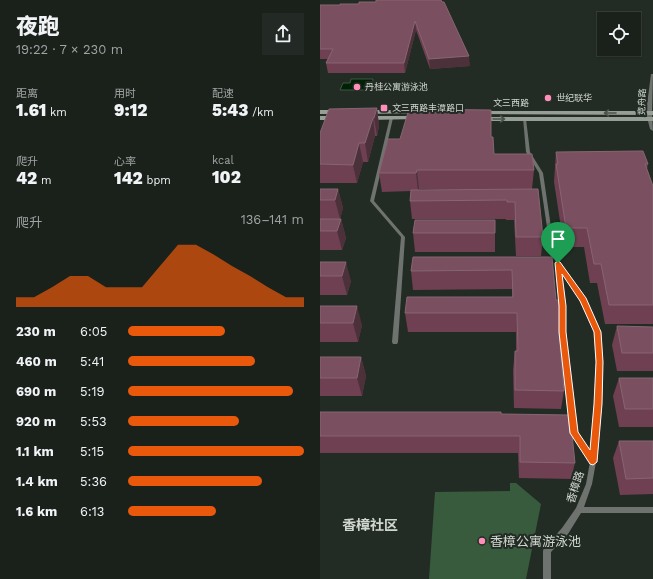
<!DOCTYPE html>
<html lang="zh">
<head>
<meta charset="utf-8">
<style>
  :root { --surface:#1a211b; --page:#232924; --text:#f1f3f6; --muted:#9fa3a3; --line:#383e3a; --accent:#ea580c }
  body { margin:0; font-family:"Work Sans","Noto Sans SC",sans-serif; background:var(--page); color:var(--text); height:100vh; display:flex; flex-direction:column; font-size:15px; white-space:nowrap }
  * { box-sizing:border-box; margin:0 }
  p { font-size:13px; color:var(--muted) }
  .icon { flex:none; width:22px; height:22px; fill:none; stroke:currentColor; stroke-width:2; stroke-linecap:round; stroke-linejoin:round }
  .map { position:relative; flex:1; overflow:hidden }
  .details { display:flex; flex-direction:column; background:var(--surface); width:320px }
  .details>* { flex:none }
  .tools { position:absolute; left:277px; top:12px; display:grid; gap:8px }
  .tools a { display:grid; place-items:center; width:44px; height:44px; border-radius:0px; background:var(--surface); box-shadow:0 1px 3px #0004,0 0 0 1px var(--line); font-size:20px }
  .pin { position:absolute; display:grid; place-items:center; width:34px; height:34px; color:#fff; margin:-41px -17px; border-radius:50% 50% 50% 0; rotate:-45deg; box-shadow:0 0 4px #0007 }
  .pin .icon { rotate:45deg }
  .round { display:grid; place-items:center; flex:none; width:42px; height:42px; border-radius:0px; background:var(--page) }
  .head { display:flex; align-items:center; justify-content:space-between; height:68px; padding:0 16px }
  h1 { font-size:22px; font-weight:800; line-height:30px }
  .stats { display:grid; grid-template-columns:repeat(3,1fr); gap:6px; height:68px; padding:4px 16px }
  .stats div { display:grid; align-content:center }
  .stats b { font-size:17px; font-weight:800 }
  .stats small { font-size:11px; font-weight:400 }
  .stats p { font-size:11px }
  .chart { height:112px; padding:8px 16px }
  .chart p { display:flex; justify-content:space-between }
  .chart svg { width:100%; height:72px; margin-top:4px; fill:var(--accent); opacity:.7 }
  ul { padding:0 16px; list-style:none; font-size:13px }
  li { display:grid; grid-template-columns:64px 48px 1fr; align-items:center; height:30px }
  li i { height:10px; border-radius:5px; background:var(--accent) }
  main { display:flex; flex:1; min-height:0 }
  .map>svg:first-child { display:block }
  .green { fill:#375b3c }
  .water { fill:#012107; stroke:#3f5743 }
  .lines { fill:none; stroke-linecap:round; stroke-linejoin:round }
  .path-far1 { stroke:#6c746d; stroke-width:2.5; stroke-dasharray:4.5 2; stroke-linecap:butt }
  .path { stroke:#6c746d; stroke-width:3.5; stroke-dasharray:5.5 2.5; stroke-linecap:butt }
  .service { fill:#6f736f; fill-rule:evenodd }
  .tertiary { fill:#6f736f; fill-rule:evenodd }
  .secondary { fill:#969e96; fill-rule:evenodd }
  .wall { fill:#6f3f52; fill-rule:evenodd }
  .shaded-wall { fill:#4c313a }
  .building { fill:#7a5060; stroke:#876572 }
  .oneway { stroke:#4b544c }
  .route { fill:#ea580c; stroke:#fff; fill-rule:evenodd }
  .poi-dot { fill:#ff8eba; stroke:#232c24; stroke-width:1.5 }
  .labels { text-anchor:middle; stroke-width:4; stroke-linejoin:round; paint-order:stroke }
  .far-poi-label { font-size:9px; fill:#d0d6d0; stroke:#232c24; text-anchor:start }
  .far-street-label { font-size:9px; fill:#d0d6d0; stroke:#232c24 }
  .street-label { font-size:11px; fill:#d0d6d0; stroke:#232c24 }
  .near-poi-label { font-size:13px; fill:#d0d6d0; stroke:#232c24; text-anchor:start }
  .near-neighbourhood-label { font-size:14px; font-weight:bold; fill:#d0d6d0; stroke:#232c24 }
</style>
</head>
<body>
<main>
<section class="details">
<div class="head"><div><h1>夜跑</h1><p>19:22 · 7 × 230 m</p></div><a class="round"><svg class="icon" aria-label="share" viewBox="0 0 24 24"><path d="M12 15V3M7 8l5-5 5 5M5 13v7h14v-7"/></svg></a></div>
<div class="stats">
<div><p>距离</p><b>1.61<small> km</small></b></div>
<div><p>用时</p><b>9:12</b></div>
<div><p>配速</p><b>5:43<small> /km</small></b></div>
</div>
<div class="stats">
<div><p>爬升</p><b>42<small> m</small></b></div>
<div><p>心率</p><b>142<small> bpm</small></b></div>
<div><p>kcal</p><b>102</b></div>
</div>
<div class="chart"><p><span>爬升</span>136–141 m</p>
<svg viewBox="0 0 160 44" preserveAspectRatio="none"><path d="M0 44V38L10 38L20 32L30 25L40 25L50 32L60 32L70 32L80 19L90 6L100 6L110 12L120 19L130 25L140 32L150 38L160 38V44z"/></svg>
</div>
<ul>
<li><b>230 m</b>6:05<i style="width:55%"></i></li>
<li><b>460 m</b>5:41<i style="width:72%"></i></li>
<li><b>690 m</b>5:19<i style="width:94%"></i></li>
<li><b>920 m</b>5:53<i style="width:63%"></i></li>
<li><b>1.1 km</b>5:15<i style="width:100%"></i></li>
<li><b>1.4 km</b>5:36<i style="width:76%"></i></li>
<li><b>1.6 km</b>6:13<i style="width:50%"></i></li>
</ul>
</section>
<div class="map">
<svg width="333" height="579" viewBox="0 0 333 579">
  <rect width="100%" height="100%" fill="#232c24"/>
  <polygon class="green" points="190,483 196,483 221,504 206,579 109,579 115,492 190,491"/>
  <polygon class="water" points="31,79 53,79 52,90 20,90 23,83 30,83"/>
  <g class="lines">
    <polyline class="path-far1" points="240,282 242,331 251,407"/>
    <polyline class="path" points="251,406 254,433 264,449"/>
    <g class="service">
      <polygon points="70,117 73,118 54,201 85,237 78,342 77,344 73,344 72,342 81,237 50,201"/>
      <polygon points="203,118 206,119 210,152 223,173 232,234 240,263 265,299 280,332 283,362 281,403 276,462 272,484 264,507 333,507 333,513 261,513 248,534 231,552 231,579 223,579 223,551 224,548 242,528 256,508 266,484 270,462 275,403 277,362 274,332 261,301 236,263 228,234 219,173 206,152"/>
    </g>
    <polygon class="tertiary" points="331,74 333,74 332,113 333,131 330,129 326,113"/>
    <g class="secondary">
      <polygon points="0,110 17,110 20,112 17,114 0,114"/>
      <polygon points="99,110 101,111 101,113 47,114 44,112 47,110"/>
      <polygon points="159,111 333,111 333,115 161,114 158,112"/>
      <polygon points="0,116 16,116 19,118 16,120 0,120"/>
      <polygon points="96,116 99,118 98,119 48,120 45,118 48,116"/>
      <polygon points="333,117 333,121 162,121 159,119 162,117"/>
    </g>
  </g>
  <g class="wall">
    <polygon points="121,0 150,66 110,69 96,30 85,73 8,73 6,63 8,59 0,59 0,5 20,5 39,4"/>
    <polygon points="57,108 59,126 57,136 55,136 48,162 43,162 37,183 0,183 0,133"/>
    <path d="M 171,137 L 174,154 L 214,170 L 212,189 L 223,237 L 221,256 L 196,256 L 194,220 L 186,220 L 186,219 L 92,219 L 90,201 L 91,191 L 62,192 L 59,173 ZM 99,189 L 210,189 L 99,190 Z"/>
    <polygon points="236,152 328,164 327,169 333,186 333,324 285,324 277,283 270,283 264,247 244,247 234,182"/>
    <polygon points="0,189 18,189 23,208 20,219 0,219"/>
    <polygon points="0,219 21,219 26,238 22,250 0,250"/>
    <polygon points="93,233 175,233 175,252 95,252"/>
    <polygon points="232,257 236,300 243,333 240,347 244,391 241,409 194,408 193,370 195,351 196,351 196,332 88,332 85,313 192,297 192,289 93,290 91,271"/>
    <polygon points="0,262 31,281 27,295 0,295"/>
    <polygon points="0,306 42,325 38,342 0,342"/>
    <polygon points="297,326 333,327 333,371 297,371 292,345"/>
    <polygon points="0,357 41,357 46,376 42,396 0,396"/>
    <polygon points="299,378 333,378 333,427 299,427 293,396"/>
    <polygon points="0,412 181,414 255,463 251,479 199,478 198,453 0,453"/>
    <polygon points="299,441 333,441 333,494 300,495 293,458"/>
  </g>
  <g class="shaded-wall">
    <polygon points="95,21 96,30 85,73 84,63"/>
    <polygon points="149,56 150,66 110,69 109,59"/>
    <polygon points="57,108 59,126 57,136 54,118"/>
    <polygon points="53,118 55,136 48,162 45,143"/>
    <polygon points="39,143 43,162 37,183 33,165"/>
    <polygon points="97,170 99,189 98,191 96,173"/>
    <polygon points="18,189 23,208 20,219 15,200"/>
    <polygon points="21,219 26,238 22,250 17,231"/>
    <polygon points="26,262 31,281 27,295 22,276"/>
    <polygon points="37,306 42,325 38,342 33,323"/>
    <polygon points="41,357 46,376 42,396 37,378"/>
  </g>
  <g class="building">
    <polygon points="56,0 121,0 122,2 124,2 149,56 109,59 95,21 84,63 6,63 13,49 0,49 0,5 20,5 20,4 39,4 39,2 56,2"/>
    <polygon points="57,108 54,118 53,118 45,143 39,143 33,165 0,164 0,133 9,109"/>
    <polygon points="89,109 171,110 171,137 173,137 174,154 212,154 214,170 97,170 96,173 59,173 68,139 80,139"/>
    <polygon points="323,151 328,164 325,164 333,186 333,305 289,305 281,264 274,264 267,228 246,228 236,164 238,164 236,152"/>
    <polygon points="0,189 18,189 15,200 0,200"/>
    <polygon points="218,189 223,237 196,237 195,202 187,202 187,200 90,201 91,190"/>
    <polygon points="0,219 21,219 17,231 0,231"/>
    <polygon points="95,220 175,220 175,233 93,233"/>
    <polygon points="93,257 232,257 236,300 239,300 243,333 239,333 244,391 195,390 195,351 198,351 197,313 85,313 87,297 193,297 192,270 91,271"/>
    <polygon points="0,262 26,262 22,276 0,276"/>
    <polygon points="0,306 37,306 33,323 0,323"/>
    <polygon points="297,326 333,327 333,353 302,353"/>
    <polygon points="0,357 41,357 37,378 0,378"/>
    <polygon points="299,378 333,378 333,409 305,409"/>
    <polygon points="0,412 181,412 181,414 250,415 255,463 200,462 200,436 0,436"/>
    <polygon points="299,441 333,441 333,478 306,479"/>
  </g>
  <defs><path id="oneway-shaft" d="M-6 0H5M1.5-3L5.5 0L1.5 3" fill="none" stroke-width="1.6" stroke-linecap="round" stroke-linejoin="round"/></defs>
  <g class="oneway">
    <use href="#oneway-shaft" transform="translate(290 113) rotate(-180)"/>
    <use href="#oneway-shaft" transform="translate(179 119)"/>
  </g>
  <path class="route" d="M 238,261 L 240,262 L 266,298 L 281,332 L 283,362 L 282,404 L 277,462 L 273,465 L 270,464 L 250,433 L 239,332 L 239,306 L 235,263 ZM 242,274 L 260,301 L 274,332 L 276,362 L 274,404 L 270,450 L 258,432 L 246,332 L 246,306 Z"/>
  <g class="poi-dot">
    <circle cx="37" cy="87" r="4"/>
    <circle cx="228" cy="98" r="4"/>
    <rect x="60" y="104" width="8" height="8" rx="2"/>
    <circle cx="162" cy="541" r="4"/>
  </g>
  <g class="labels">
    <g class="far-poi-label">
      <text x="45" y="90">丹桂公寓游泳池</text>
      <text x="236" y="101">世纪联华</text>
      <text x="72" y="111">文三西路丰潭路口</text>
    </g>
    <g class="far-street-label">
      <text transform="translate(322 102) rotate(-88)" y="3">竞舟路</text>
      <text x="191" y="106">文三西路</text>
    </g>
    <g class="street-label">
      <text transform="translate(255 487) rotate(-72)" y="4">香樟路</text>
    </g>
    <g class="near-poi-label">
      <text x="170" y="546">香樟公寓游泳池</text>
    </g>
    <g class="near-neighbourhood-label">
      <text x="50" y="530">香樟社区</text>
    </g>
  </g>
</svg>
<div class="tools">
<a><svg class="icon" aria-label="locate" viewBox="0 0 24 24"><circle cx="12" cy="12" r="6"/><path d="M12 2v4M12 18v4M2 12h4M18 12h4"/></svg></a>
</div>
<div class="pin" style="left:238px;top:263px;background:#1e9e55"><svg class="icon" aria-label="arrive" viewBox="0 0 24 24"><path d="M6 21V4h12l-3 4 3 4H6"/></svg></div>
</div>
</main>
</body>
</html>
